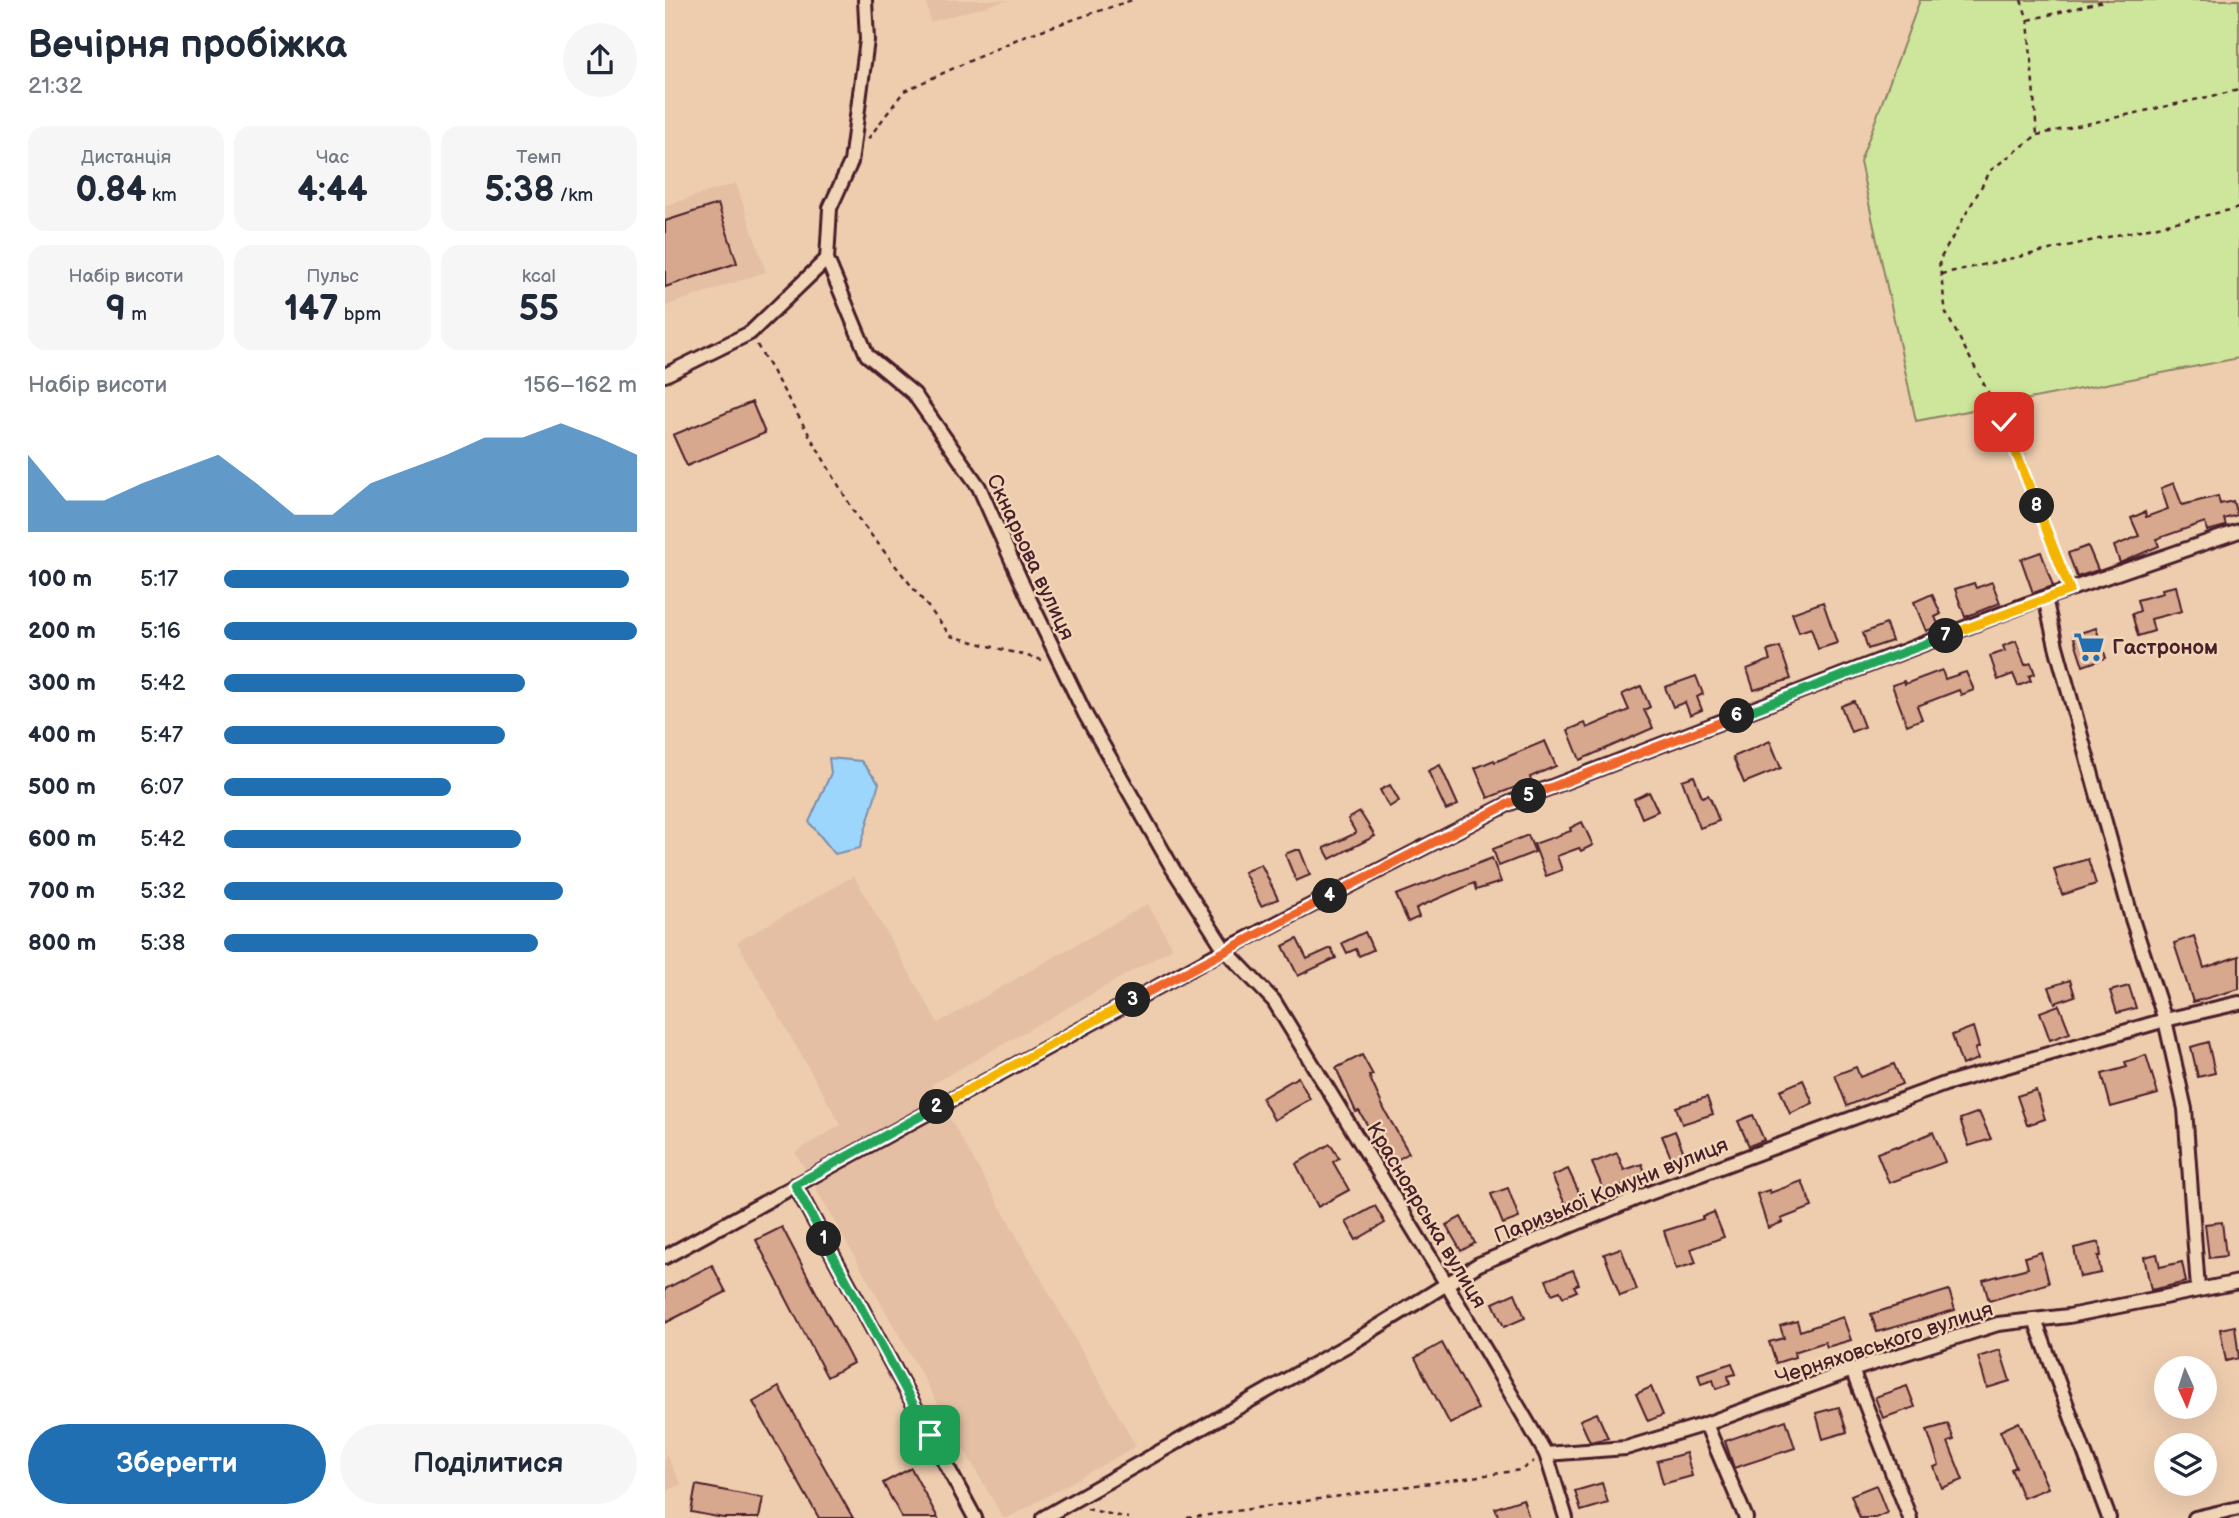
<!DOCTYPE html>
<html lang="uk">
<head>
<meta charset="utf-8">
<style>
  :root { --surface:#fff; --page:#f6f6f7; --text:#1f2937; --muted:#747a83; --accent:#1f6fb2 }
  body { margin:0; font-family:"Balsamiq Sans",sans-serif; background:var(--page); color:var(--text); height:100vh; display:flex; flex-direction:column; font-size:26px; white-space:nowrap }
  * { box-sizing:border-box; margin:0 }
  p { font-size:23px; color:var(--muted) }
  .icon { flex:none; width:38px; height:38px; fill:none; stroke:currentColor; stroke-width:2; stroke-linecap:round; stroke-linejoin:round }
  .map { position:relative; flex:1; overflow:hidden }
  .details { display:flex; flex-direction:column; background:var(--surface); width:665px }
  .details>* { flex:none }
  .needle { width:46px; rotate:177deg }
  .controls { position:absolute; left:1489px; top:1356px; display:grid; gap:14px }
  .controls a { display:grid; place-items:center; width:63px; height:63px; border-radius:50%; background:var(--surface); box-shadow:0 7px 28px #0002; font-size:35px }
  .pin { position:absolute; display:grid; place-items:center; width:60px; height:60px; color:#fff; margin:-30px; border-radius:14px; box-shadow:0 4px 10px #0006 }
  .km { position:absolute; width:35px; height:35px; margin:-18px; border-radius:50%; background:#222; color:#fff; font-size:19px; line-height:35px; text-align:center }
  .round { display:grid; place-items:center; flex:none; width:74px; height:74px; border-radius:37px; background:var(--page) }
  .overview { display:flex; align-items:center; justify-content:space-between; height:119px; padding:0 28px }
  h1 { font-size:38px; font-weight:600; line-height:52px }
  .figures { display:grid; grid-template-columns:repeat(3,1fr); gap:10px; height:119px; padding:7px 28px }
  .figures div { display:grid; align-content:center; border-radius:18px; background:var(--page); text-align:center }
  .figures b { font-size:35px; font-weight:600 }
  .figures small { font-size:19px; font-weight:400 }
  .figures p { font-size:19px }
  .chart { height:196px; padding:14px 28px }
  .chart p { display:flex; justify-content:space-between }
  .chart svg { width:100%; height:126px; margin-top:7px; fill:var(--accent); opacity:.7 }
  .button { display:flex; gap:14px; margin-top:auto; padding:14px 28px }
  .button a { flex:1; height:80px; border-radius:42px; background:var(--accent); color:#fff; font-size:28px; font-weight:600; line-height:80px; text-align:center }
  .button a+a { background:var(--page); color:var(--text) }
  ul { padding:0 28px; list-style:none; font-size:23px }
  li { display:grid; grid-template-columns:112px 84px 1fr; align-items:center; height:52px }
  li i { height:18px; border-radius:9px; background:var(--accent) }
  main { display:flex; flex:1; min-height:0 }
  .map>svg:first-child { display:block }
  .built { fill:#e4bfa3 }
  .green { fill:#cee69c; stroke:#8c8264; stroke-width:2 }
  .water { fill:#9dd6fd; stroke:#7c8da9; stroke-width:2 }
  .building { fill:#d7a78e; stroke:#4a1f2b; stroke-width:2 }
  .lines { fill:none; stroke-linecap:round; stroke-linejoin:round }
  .minor-casing { stroke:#4a1f2b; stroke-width:18 }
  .path { stroke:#4a1f2b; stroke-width:2.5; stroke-dasharray:5 5; stroke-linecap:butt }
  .minor { stroke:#f0d5b7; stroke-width:12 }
  .split-1-casing { stroke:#fff; stroke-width:14 }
  .split-2-casing { stroke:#fff; stroke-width:14 }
  .split-3-casing { stroke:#fff; stroke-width:14 }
  .split-4-casing { stroke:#fff; stroke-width:14 }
  .split-5-casing { stroke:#fff; stroke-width:14 }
  .split-6-casing { stroke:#fff; stroke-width:14 }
  .split-7-casing { stroke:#fff; stroke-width:14 }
  .split-8-casing { stroke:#fff; stroke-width:14 }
  .split-9-casing { stroke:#fff; stroke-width:14 }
  .split-1 { stroke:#22a559; stroke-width:9 }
  .split-2 { stroke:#22a559; stroke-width:9 }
  .split-3 { stroke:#f5b400; stroke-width:9 }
  .split-4 { stroke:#f0652b; stroke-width:9 }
  .split-5 { stroke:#f0652b; stroke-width:9 }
  .split-6 { stroke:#f0652b; stroke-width:9 }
  .split-7 { stroke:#22a559; stroke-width:9 }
  .split-8 { stroke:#f5b400; stroke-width:9 }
  .split-9 { stroke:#f5b400; stroke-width:9 }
  .labels { text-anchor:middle; stroke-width:5; stroke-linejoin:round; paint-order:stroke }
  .street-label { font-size:21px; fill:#4a1f2b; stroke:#f0d5b7 }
  .poi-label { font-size:21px; font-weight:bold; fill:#4a1f2b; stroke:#f0d5b7; text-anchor:start }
</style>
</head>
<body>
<main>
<section class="details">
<div class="overview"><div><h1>Вечірня пробіжка</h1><p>21:32</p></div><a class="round"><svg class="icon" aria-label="share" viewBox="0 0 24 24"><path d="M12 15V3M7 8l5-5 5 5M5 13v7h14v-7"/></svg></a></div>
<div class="figures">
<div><p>Дистанція</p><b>0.84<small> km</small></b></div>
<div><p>Час</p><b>4:44</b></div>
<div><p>Темп</p><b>5:38<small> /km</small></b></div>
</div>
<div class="figures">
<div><p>Набір висоти</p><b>9<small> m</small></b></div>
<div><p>Пульс</p><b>147<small> bpm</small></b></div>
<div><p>kcal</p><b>55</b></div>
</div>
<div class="chart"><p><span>Набір висоти</span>156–162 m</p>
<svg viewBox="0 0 160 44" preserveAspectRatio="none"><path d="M0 44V17L10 33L20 33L30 27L40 22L50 17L60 27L70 38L80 38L90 27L100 22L110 17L120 11L130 11L140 6L150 11L160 17V44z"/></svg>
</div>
<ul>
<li><b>100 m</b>5:17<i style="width:98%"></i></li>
<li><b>200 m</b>5:16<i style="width:100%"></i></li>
<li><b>300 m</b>5:42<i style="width:73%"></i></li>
<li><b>400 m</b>5:47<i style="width:68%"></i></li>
<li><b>500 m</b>6:07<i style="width:55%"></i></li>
<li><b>600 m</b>5:42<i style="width:72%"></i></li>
<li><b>700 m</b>5:32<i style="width:82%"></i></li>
<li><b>800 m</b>5:38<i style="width:76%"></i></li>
</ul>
<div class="button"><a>Зберегти</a><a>Поділитися</a></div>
</section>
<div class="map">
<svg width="1574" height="1518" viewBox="0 0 1574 1518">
  <rect width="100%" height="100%" fill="#eecdaf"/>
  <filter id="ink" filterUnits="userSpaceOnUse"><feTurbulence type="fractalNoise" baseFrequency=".0143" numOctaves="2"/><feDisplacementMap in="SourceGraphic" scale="14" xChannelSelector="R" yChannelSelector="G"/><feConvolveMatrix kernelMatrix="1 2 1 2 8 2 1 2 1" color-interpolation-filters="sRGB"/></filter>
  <g filter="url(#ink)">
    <g class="built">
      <polygon points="261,0 343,0 265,22"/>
      <polygon points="71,183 101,272 0,306 0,206"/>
      <polygon points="189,876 273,1023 483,904 508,948 266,1085 471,1446 343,1518 338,1518 130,1152 176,1125 72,942"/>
      <polygon points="0,1453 16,1484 0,1492"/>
    </g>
    <polygon class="green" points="1255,0 1574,0 1574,358 1251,421 1195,162"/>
    <polygon class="water" points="164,758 196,761 214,783 195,848 170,854 144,822 166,773"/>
    <g class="building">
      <polygon points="53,204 72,263 0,287 0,221"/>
      <polygon points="87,402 100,433 22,466 8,435"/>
      <polygon points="1509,483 1517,505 1553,496 1555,504 1568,501 1572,515 1559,519 1561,526 1542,531 1540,522 1491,539 1494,546 1455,563 1449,546 1474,536 1466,518 1480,512 1481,517 1503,509 1496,488"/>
      <polygon points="1423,546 1433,570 1412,577 1403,553"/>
      <polygon points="1376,552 1388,586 1368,593 1356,559"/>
      <polygon points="1327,582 1335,603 1300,617 1290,589 1309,583 1311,588"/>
      <polygon points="1511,586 1517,611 1486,619 1489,631 1473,636 1467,614 1475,611 1472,600 1498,593 1497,589"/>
      <polygon points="1267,594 1276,614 1270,617 1274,626 1261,631 1249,602"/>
      <polygon points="1158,602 1172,643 1153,649 1146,628 1134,632 1127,613"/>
      <polygon points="1221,624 1227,641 1203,649 1198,633"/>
      <polygon points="1431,628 1441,658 1418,666 1408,635"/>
      <polygon points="1351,641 1360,665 1366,663 1370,674 1364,676 1366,681 1353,686 1348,674 1333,680 1325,656 1340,651 1338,646"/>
      <polygon points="1115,647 1126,679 1089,690 1082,669 1105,660 1102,651"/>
      <polygon points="1277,670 1280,679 1301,672 1309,690 1296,695 1294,690 1252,706 1257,719 1242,725 1227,685 1239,681 1240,684"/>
      <polygon points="1031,676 1038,694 1032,697 1037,710 1025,715 1020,702 1008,707 1000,687"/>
      <polygon points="976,686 985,707 979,710 988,728 915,760 903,730 920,723 922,728 964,710 957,694"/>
      <polygon points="1189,701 1199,727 1186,732 1176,706"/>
      <polygon points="880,741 891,766 865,777 866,781 823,798 810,768 829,760 830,762"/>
      <polygon points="1105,741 1116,768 1079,783 1068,757"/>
      <polygon points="775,765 793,805 781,810 763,771"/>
      <polygon points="1029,776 1037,797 1043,795 1046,800 1054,821 1035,828 1017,780"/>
      <polygon points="725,785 734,801 724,807 715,790"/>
      <polygon points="984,792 993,811 977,818 969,799"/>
      <polygon points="695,812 710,836 665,859 659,848 691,833 683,819"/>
      <polygon points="917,822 928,845 916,851 914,848 892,856 897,870 881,876 869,844 906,831 905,828"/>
      <polygon points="863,835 870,852 834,866 828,849"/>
      <polygon points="630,850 635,850 645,875 631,881 620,854"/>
      <polygon points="827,858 836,882 811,890 809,883 756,906 751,909 754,917 743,922 731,895"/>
      <polygon points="1423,859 1431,884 1397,895 1389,869"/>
      <polygon points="596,864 613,899 596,906 579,872"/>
      <polygon points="700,932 708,950 694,956 691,949 682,953 677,943"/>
      <polygon points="1529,936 1539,968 1574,956 1574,989 1528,1002 1509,943"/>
      <polygon points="632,939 642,959 666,948 671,958 633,976 618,946"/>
      <polygon points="1405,980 1410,996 1390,1003 1384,987"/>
      <polygon points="1464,986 1471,1008 1452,1013 1445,991"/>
      <polygon points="1394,1005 1405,1033 1385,1040 1375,1012"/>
      <polygon points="1308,1027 1314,1047 1310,1049 1313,1059 1297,1065 1287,1035"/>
      <polygon points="1543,1042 1550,1073 1533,1077 1526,1047"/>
      <polygon points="697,1055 708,1075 704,1076 720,1111 744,1153 730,1161 718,1140 713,1143 694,1111 691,1112 671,1068"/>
      <polygon points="1481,1055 1493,1094 1446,1107 1437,1074 1462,1067 1460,1062"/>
      <polygon points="1229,1064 1237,1084 1182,1106 1170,1075 1191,1067 1195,1077"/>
      <polygon points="633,1077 645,1099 609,1120 597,1098"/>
      <polygon points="1138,1080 1148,1103 1125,1114 1115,1090"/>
      <polygon points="1371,1090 1380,1119 1362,1125 1352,1096"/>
      <polygon points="1042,1097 1048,1114 1017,1124 1011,1107"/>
      <polygon points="1314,1112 1326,1139 1304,1146 1295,1119"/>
      <polygon points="1088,1115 1099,1140 1084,1146 1073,1121"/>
      <polygon points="1010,1131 1020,1155 1007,1160 997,1136"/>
      <polygon points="1268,1132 1280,1162 1224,1183 1212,1153 1231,1146 1232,1148"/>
      <polygon points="665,1144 674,1158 668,1162 684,1190 653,1207 631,1164"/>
      <polygon points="952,1153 959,1170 977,1164 984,1183 971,1187 969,1181 940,1193 927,1163"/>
      <polygon points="903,1169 916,1197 900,1204 887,1176"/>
      <polygon points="1137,1181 1147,1207 1116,1219 1118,1222 1103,1228 1092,1194 1104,1190 1105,1193"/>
      <polygon points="843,1188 854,1218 838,1224 826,1194"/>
      <polygon points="710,1206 720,1223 691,1240 681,1222"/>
      <polygon points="1049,1212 1059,1237 1026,1249 1031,1263 1011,1269 999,1231 1038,1219 1037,1217"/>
      <polygon points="796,1217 810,1243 796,1251 781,1225"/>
      <polygon points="1557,1222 1561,1256 1544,1258 1540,1224"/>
      <polygon points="117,1227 188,1363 162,1377 91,1240"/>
      <polygon points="1434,1242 1436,1256 1433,1256 1436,1273 1415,1277 1409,1248"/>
      <polygon points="956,1248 972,1290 955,1296 939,1254"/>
      <polygon points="1376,1252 1384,1283 1324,1301 1318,1280 1363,1268 1360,1257"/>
      <polygon points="1492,1254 1495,1267 1517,1262 1521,1282 1486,1290 1479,1257"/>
      <polygon points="47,1265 61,1292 0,1323 0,1289"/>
      <polygon points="908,1270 914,1284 909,1286 912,1291 898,1297 895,1291 887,1294 881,1280"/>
      <polygon points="1284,1290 1290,1310 1212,1332 1206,1314"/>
      <polygon points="850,1293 860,1318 839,1327 828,1303"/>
      <polygon points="1178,1317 1186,1340 1162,1347 1160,1342 1129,1352 1130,1357 1111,1363 1104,1342 1119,1338 1115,1326 1132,1321 1135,1331"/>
      <polygon points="1570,1326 1574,1358 1561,1361 1555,1329"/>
      <polygon points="777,1343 813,1409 785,1424 750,1358"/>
      <polygon points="1335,1350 1345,1381 1322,1388 1313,1357"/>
      <polygon points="1067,1363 1071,1374 1063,1376 1065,1384 1051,1389 1048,1380 1036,1384 1033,1374"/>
      <polygon points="1242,1386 1250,1407 1218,1418 1210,1397"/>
      <polygon points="114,1387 188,1518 154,1518 88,1402"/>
      <polygon points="986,1387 998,1415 983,1421 971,1394"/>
      <polygon points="1174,1407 1182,1432 1158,1439 1151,1413"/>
      <polygon points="932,1413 943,1438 925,1442 915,1420"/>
      <polygon points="1121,1420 1130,1448 1069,1468 1060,1441"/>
      <polygon points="1354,1422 1383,1488 1358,1498 1346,1469 1351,1467 1335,1431"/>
      <polygon points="1283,1424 1289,1440 1283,1442 1298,1480 1277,1488 1269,1467 1274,1465 1262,1430"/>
      <polygon points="1021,1453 1027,1476 998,1484 992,1461"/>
      <polygon points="246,1468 273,1518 237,1518 218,1483"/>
      <polygon points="937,1483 943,1503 916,1511 910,1491"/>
      <polygon points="31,1485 98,1498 94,1518 58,1518 26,1512"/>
      <polygon points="1211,1485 1222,1513 1210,1518 1195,1518 1186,1495"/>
      <polygon points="858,1499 864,1518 834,1518 830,1508"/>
    </g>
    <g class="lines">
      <defs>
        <g id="minor">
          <polyline points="162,259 165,208 186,162 202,40 200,0"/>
          <polyline points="0,375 85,333 162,259 202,355 249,394 314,487 361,592 420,714 508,869 560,950 609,1001 781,1283 881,1454 901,1518"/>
          <polyline points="1380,598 1391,646 1467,919 1500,1020 1520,1109 1533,1289"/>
          <polyline points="130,1185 310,1518"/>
          <polyline points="0,1257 560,950 845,803 1362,604 1574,531"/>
          <polyline points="1370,1320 1444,1518"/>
          <polyline points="1187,1370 1245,1518"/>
          <polyline points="1041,1424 1081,1518"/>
          <polyline points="881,1454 961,1448 1041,1424 1187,1370 1333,1324 1404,1316 1574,1282"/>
          <polyline points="378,1518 688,1342 814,1264 982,1194 1280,1084 1500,1020 1574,1003"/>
          <polyline points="1530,1518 1574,1508"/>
        </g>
      </defs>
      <use href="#minor" class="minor-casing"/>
      <g class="path">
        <polyline points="1356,0 1363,20 1372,135 1326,170 1274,261 1281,313 1339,422 1400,577"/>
        <polyline points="1364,20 1442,0"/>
        <polyline points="1372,135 1574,90"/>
        <polyline points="203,139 239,91 359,36 467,0"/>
        <polyline points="1276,274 1574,208"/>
        <polyline points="92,345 192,517 286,636 377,660"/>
        <polyline points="422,1509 463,1518"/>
        <polyline points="522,1518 856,1470 869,1461"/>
      </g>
      <use href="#minor" class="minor"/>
    </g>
  </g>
  <g class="lines" filter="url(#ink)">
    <defs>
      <polyline id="split-1" points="159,1239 265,1435"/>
      <polyline id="split-2" points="159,1239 130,1185 272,1107"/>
      <polyline id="split-3" points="272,1107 468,1000"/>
      <polyline id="split-4" points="468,1000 665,896"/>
      <polyline id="split-5" points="665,896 845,803 864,796"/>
      <polyline id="split-6" points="864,796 1072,716"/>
      <polyline id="split-7" points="1072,716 1281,636"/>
      <polyline id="split-8" points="1281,636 1405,590 1372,506"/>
      <polyline id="split-9" points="1339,422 1372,506"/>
    </defs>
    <use href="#split-1" class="split-1-casing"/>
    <use href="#split-2" class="split-2-casing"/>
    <use href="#split-3" class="split-3-casing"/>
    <use href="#split-4" class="split-4-casing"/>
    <use href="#split-5" class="split-5-casing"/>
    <use href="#split-6" class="split-6-casing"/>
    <use href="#split-7" class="split-7-casing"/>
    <use href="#split-8" class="split-8-casing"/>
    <use href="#split-9" class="split-9-casing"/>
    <use href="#split-1" class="split-1"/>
    <use href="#split-2" class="split-2"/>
    <use href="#split-3" class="split-3"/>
    <use href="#split-4" class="split-4"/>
    <use href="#split-5" class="split-5"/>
    <use href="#split-6" class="split-6"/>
    <use href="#split-7" class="split-7"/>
    <use href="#split-8" class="split-8"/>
    <use href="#split-9" class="split-9"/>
  </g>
  <defs>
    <symbol id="supermarket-bare" viewBox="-9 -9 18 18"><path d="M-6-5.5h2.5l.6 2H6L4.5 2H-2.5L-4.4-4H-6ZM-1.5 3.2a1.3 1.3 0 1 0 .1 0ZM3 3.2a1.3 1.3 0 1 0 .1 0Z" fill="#1f6fb2" stroke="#f0d5b7" stroke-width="2.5" paint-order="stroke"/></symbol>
  </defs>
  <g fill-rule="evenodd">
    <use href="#supermarket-bare" x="1402" y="625" width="44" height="44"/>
  </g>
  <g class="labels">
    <g class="street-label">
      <text transform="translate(366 557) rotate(65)" y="7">Скнарьова вулиця</text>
      <text transform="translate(946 1190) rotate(-22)" y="7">Паризької Комуни вулиця</text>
      <text transform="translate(762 1215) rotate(59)" y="7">Красноярська вулиця</text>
      <text transform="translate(1219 1343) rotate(-18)" y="7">Черняховського вулиця</text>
    </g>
    <g class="poi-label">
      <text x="1447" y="654">Гастроном</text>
    </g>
  </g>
</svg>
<div class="controls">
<a><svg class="needle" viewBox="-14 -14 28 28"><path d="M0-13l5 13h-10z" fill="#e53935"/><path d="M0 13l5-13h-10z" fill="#747a83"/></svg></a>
<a><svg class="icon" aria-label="layers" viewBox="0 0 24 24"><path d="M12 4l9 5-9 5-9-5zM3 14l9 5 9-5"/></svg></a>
</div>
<div class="pin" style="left:265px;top:1435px;background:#1e9e55"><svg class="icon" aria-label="arrive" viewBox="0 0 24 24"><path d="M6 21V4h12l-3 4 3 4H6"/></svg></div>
<div class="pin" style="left:1339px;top:422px;background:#d93025"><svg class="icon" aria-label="check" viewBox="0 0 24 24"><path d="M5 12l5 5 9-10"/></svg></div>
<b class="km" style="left:159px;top:1239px">1</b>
<b class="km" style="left:272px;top:1107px">2</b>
<b class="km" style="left:468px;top:1000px">3</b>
<b class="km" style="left:665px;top:896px">4</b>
<b class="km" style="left:864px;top:796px">5</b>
<b class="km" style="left:1072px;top:716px">6</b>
<b class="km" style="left:1281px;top:636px">7</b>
<b class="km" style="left:1372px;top:506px">8</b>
</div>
</main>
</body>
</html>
